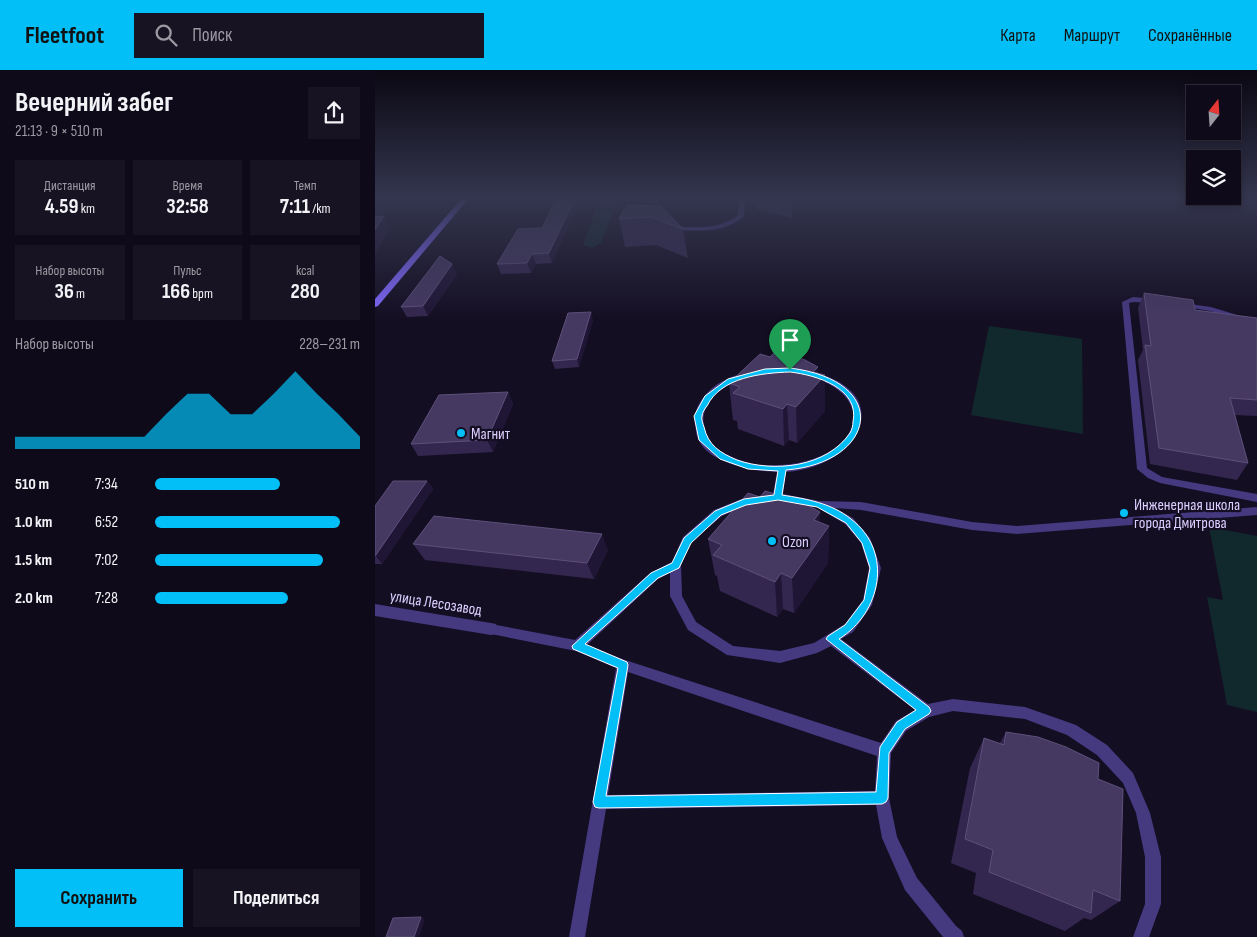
<!DOCTYPE html>
<html lang="ru">
<head>
<meta charset="utf-8">
<style>
  :root { --surface:#0f0a1a; --page:#181323; --text:#f1f3f6; --muted:#9b9aa2; --line:#2f2b39; --accent:#02bff7 }
  body { margin:0; font-family:"Sofia Sans Condensed",sans-serif; background:var(--page); color:var(--text); height:100vh; display:flex; flex-direction:column; font-size:19px; white-space:nowrap }
  * { box-sizing:border-box; margin:0 }
  p { font-size:16px; color:var(--muted) }
  .icon { flex:none; width:28px; height:28px; fill:none; stroke:currentColor; stroke-width:2; stroke-linecap:round; stroke-linejoin:round }
  .map { position:relative; flex:1; overflow:hidden }
  .sheet { display:flex; flex-direction:column; background:var(--surface); width:375px }
  .sheet>* { flex:none }
  .needle { width:32px; rotate:17deg }
  .tools { position:absolute; left:811px; top:15px; display:grid; gap:10px }
  .tools a { display:grid; place-items:center; width:55px; height:55px; border-radius:0px; background:var(--surface); box-shadow:0 2px 8px #0003,0 0 0 1px var(--line); font-size:25px }
  .pin { position:absolute; display:grid; place-items:center; width:42px; height:42px; color:#fff; margin:-51px -21px; border-radius:50% 50% 50% 0; rotate:-45deg; box-shadow:0 0 5px #0007 }
  .pin .icon { rotate:45deg }
  .round { display:grid; place-items:center; flex:none; width:52px; height:52px; border-radius:0px; background:var(--page) }
  .summary { display:flex; align-items:center; justify-content:space-between; height:85px; padding:0 15px }
  h1 { font-size:28px; font-weight:700; line-height:38px }
  .figures { display:grid; grid-template-columns:repeat(3,1fr); gap:8px; height:85px; padding:5px 15px }
  .figures div { display:grid; align-content:center; border-radius:0px; background:var(--page); text-align:center }
  .figures b { font-size:21px; font-weight:700 }
  .figures small { font-size:14px; font-weight:400 }
  .figures p { font-size:14px }
  .chart { height:140px; padding:10px 15px }
  .chart p { display:flex; justify-content:space-between }
  .chart svg { width:100%; height:90px; margin-top:5px; fill:var(--accent); opacity:.7 }
  .primary-button { display:flex; gap:10px; margin-top:auto; padding:10px 15px }
  .primary-button a { flex:1; height:58px; border-radius:0px; background:var(--accent); color:#111; font-size:20px; font-weight:700; line-height:58px; text-align:center }
  .primary-button a+a { background:var(--page); color:var(--text) }
  ul { padding:0 15px; list-style:none; font-size:16px }
  li { display:grid; grid-template-columns:80px 60px 1fr; align-items:center; height:38px }
  li i { height:12px; border-radius:6px; background:var(--accent) }
  header { display:flex; align-items:center; gap:30px; box-sizing:border-box; height:70px; padding:0 25px; background:var(--accent); color:#111 }
  header strong { font-size:24px }
  nav { display:flex; gap:28px; margin-inline-start:auto; font-size:18px }
  .search { width:350px; height:45px; background:var(--page); display:flex; align-items:center; gap:12px; box-sizing:border-box; padding:0 18px; border-radius:0px; color:var(--muted); font-size:19px }
  main { display:flex; flex:1; min-height:0 }
  .map>svg:first-child { display:block }
  .green { fill:#11292c }
  .lines { fill:none; stroke-linecap:round; stroke-linejoin:round }
  .lane { fill:#453980; fill-rule:evenodd }
  .street { fill:#453980; fill-rule:evenodd }
  .secondary { fill:#7e67fe; fill-rule:evenodd }
  .wall { fill:#34274f }
  .shaded-wall { fill:#1f1535 }
  .building { fill:#453962; stroke:#5d507b }
  .route { fill:#02bff7; stroke:#fff; fill-rule:evenodd }
  .poi-dot { fill:#02bff7; stroke:#140e22; stroke-width:2 }
  .labels { text-anchor:middle; stroke-width:4.5; stroke-linejoin:round; paint-order:stroke }
  .poi-label { font-size:16px; fill:#dacfff; stroke:#140e22; text-anchor:start }
  .street-label { font-size:16px; fill:#dacfff; stroke:#140e22 }
</style>
</head>
<body>
<header>
<strong>Fleetfoot</strong>
<div class="search"><svg class="icon" aria-label="search" viewBox="0 0 24 24"><circle cx="10" cy="10" r="6"/><path d="M15 15l6 6"/></svg>Поиск</div>
<nav><a>Карта</a><a>Маршрут</a><a>Сохранённые</a></nav>
</header>
<main>
<section class="sheet">
<div class="summary"><div><h1>Вечерний забег</h1><p>21:13 · 9 × 510 m</p></div><a class="round"><svg class="icon" aria-label="share" viewBox="0 0 24 24"><path d="M12 15V3M7 8l5-5 5 5M5 13v7h14v-7"/></svg></a></div>
<div class="figures">
<div><p>Дистанция</p><b>4.59<small> km</small></b></div>
<div><p>Время</p><b>32:58</b></div>
<div><p>Темп</p><b>7:11<small> /km</small></b></div>
</div>
<div class="figures">
<div><p>Набор высоты</p><b>36<small> m</small></b></div>
<div><p>Пульс</p><b>166<small> bpm</small></b></div>
<div><p>kcal</p><b>280</b></div>
</div>
<div class="chart"><p><span>Набор высоты</span>228–231 m</p>
<svg viewBox="0 0 160 44" preserveAspectRatio="none"><path d="M0 44V38L10 38L20 38L30 38L40 38L50 38L60 38L70 27L80 17L90 17L100 27L110 27L120 17L130 6L140 17L150 27L160 38V44z"/></svg>
</div>
<ul>
<li><b>510 m</b>7:34<i style="width:61%"></i></li>
<li><b>1.0 km</b>6:52<i style="width:90%"></i></li>
<li><b>1.5 km</b>7:02<i style="width:82%"></i></li>
<li><b>2.0 km</b>7:28<i style="width:65%"></i></li>
</ul>
<div class="primary-button"><a>Сохранить</a><a>Поделиться</a></div>
</section>
<div class="map">
<svg width="882" height="867" viewBox="0 0 882 867">
  <rect width="100%" height="100%" fill="#140e22"/>
  <g class="green">
    <polygon points="225,128 243,128 226,173 217,178 208,175"/>
    <polygon points="614,256 707,269 708,364 596,345"/>
    <polygon points="834,457 882,466 882,642 852,635 832,527 848,530"/>
  </g>
  <g class="lines">
    <g class="lane">
      <path d="M 364,128 L 370,128 L 369,146 C 349,165 319,160 294,160 L 291,158 L 294,156 C 317,157 344,161 363,145 Z"/>
      <path d="M 758,227 L 779,229 L 782,231 C 774,236 763,230 754,233 L 772,398 L 787,407 L 882,424 L 882,432 L 785,413 L 773,408 L 762,399 L 747,232 Z"/>
      <polygon points="808,233 836,237 882,251 882,255 835,241 806,236 806,234"/>
      <path d="M 415,298 C 436,301 463,306 478,323 C 496,344 483,372 462,385 C 448,395 428,401 411,402 L 408,424 L 444,431 L 486,432 L 597,452 L 642,456 L 882,437 L 882,445 L 642,464 L 597,460 L 486,440 L 460,438 L 478,448 L 495,468 L 506,498 L 497,535 L 478,562 L 466,569 L 553,634 L 578,629 L 650,637 L 701,655 L 732,675 L 758,703 L 775,743 L 786,787 L 786,834 L 774,867 L 758,867 L 770,834 L 770,787 L 761,743 L 748,713 L 722,685 L 692,665 L 650,649 L 578,641 L 554,647 L 531,661 L 516,683 L 514,728 L 522,767 L 542,808 L 581,856 L 587,861 L 589,867 L 568,867 L 530,820 L 507,768 L 501,735 L 231,739 L 210,867 L 194,867 L 241,598 L 201,581 L 116,564 L 112,563 L 110,559 L 112,555 L 116,554 L 200,570 L 275,503 L 297,492 L 308,467 L 339,440 L 369,428 L 398,424 L 402,402 C 378,401 334,394 323,369 C 321,365 321,359 320,354 C 317,339 330,323 341,315 C 362,301 390,299 415,298 ZM 415,302 C 512,318 489,390 406,395 C 391,396 376,395 362,389 C 343,381 334,376 329,356 C 327,346 330,339 335,331 C 353,306 387,304 415,302 ZM 403,431 L 442,437 L 470,454 L 486,473 L 494,498 L 488,530 L 470,554 L 439,573 L 405,581 L 358,576 L 321,552 L 307,526 L 306,495 L 316,472 L 347,446 L 371,435 ZM 295,503 L 295,526 L 313,560 L 352,585 L 405,593 L 442,583 L 456,576 L 540,640 L 521,651 L 506,673 L 250,590 L 212,575 L 283,509 ZM 253,602 L 502,686 L 500,721 L 233,725 Z"/>
    </g>
    <polygon class="street" points="0,534 116,553 121,554 123,559 121,564 116,565 0,546"/>
    <polygon class="secondary" points="87,128 94,128 3,236 0,237 0,229"/>
  </g>
  <g class="wall">
    <polygon points="267,128 303,128 284,136"/>
    <polygon points="371,128 417,128 417,148 381,139 380,132 372,130"/>
    <polygon points="252,135 308,159 313,188 281,175 250,177 244,149"/>
    <polygon points="167,158 177,193 161,194 156,203 126,204 122,194"/>
    <polygon points="82,204 53,246 32,247 26,237"/>
    <polygon points="769,223 820,240 882,248 882,346 860,345 873,393 862,410 775,394 763,290 768,280 763,238"/>
    <polygon points="218,250 204,297 180,299 177,291"/>
    <polygon points="395,287 450,305 450,341 422,373 414,370 409,376 363,359 362,351 358,350 354,313"/>
    <polygon points="133,322 138,334 118,382 43,386 36,374"/>
    <polygon points="52,411 58,419 7,494 0,494 0,436"/>
    <polygon points="385,427 445,442 444,453 454,456 453,493 419,543 408,539 402,547 345,521 342,506 340,505 333,469"/>
    <polygon points="38,474 233,480 219,509 50,490"/>
    <polygon points="631,662 723,709 745,831 716,850 709,848 690,861 598,824 601,803 576,793 595,698 609,668 625,673"/>
  </g>
  <g class="shaded-wall">
    <polygon points="1,128 18,128 0,150 0,130"/>
    <polygon points="200,128 207,128 177,193 174,183"/>
    <polygon points="282,128 303,128 284,136"/>
    <polygon points="9,146 15,159 0,185 0,160"/>
    <polygon points="157,184 161,194 156,203 152,193"/>
    <polygon points="77,194 82,204 53,246 48,236"/>
    <polygon points="216,242 218,250 204,297 202,289"/>
    <polygon points="443,297 443,313 450,305 450,341 422,373 421,337 438,302"/>
    <polygon points="133,322 138,334 118,382 112,370"/>
    <polygon points="412,334 414,370 409,376 408,339"/>
    <polygon points="52,411 58,419 7,494 1,486"/>
    <polygon points="445,442 444,469 454,456 453,493 419,543 417,508 439,450"/>
    <polygon points="227,464 233,480 219,509 212,493"/>
    <polygon points="406,503 408,539 402,547 400,512"/>
    <polygon points="46,847 50,849 44,867 39,867"/>
  </g>
  <g class="building">
    <polygon points="182,128 200,128 174,183 157,184 152,193 122,194 143,159 167,158"/>
    <polygon points="252,135 286,136 308,159 276,147 244,149"/>
    <polygon points="9,146 0,160 0,147"/>
    <polygon points="65,186 77,194 48,236 26,237"/>
    <polygon points="769,223 818,230 820,240 882,248 882,330 855,328 873,393 784,378 770,275 776,276"/>
    <polygon points="216,242 202,289 177,291 193,243"/>
    <polygon points="399,283 414,285 430,290 443,297 438,302 450,305 421,337 412,334 408,339 358,323 365,317 354,313 385,284 395,287"/>
    <polygon points="133,322 112,370 36,374 64,325"/>
    <polygon points="18,411 52,411 0,486 0,436"/>
    <polygon points="390,421 428,432 445,442 439,450 454,456 417,508 406,503 400,512 338,485 347,475 333,469 373,423 385,427"/>
    <polygon points="59,446 227,464 212,493 38,474"/>
    <polygon points="631,662 663,667 691,677 724,693 723,709 748,719 745,831 718,820 716,843 614,802 618,780 590,769 609,668 629,675"/>
    <polygon points="46,847 39,867 11,867 18,848"/>
  </g>
  <linearGradient id="sky" x2="0" y2="1"><stop stop-color="#0b0813"/><stop offset="0.51" stop-color="#34364f"/><stop offset="1" stop-color="#34364f" stop-opacity="0"/></linearGradient>
  <rect width="882" height="250" fill="url(#sky)"/>
  <path class="route" d="M 415,298 C 518,311 501,393 411,400 L 407,425 C 432,429 456,433 476,449 C 519,482 506,543 464,569 L 554,637 L 556,641 L 554,644 L 530,659 L 514,683 L 513,728 L 511,732 L 507,734 L 224,738 L 220,737 L 218,732 L 243,598 L 198,579 L 197,576 L 276,503 L 297,493 L 309,468 L 340,441 L 369,429 L 399,425 L 403,401 L 373,399 L 345,389 L 324,370 L 319,346 L 330,326 L 353,309 L 390,299 ZM 415,302 C 441,305 485,318 478,352 C 478,355 477,360 475,363 C 452,397 399,403 362,390 C 345,383 333,375 329,357 C 328,354 326,349 327,346 C 327,343 330,338 332,336 C 346,307 387,303 415,302 ZM 403,430 L 442,437 L 471,453 L 487,473 L 495,498 L 489,530 L 470,555 L 453,566 L 451,569 L 541,640 L 522,652 L 505,677 L 501,722 L 231,726 L 253,595 L 252,592 L 210,574 L 283,508 L 304,498 L 316,473 L 346,445 L 371,435 Z"/>
  <g class="poi-dot">
    <circle cx="86" cy="363" r="5"/>
    <circle cx="749" cy="443" r="5"/>
    <circle cx="397" cy="471" r="5"/>
  </g>
  <g class="labels">
    <g class="poi-label">
      <text x="96" y="369">Магнит</text>
      <text x="759" y="440">Инженерная школа<tspan x="759" dy="18">города Дмитрова</tspan></text>
      <text x="407" y="477">Ozon</text>
    </g>
    <g class="street-label">
      <text transform="translate(61 532) rotate(9)" y="6">улица Лесозавод</text>
    </g>
  </g>
</svg>
<div class="tools">
<a><svg class="needle" viewBox="-14 -14 28 28"><path d="M0-13l5 13h-10z" fill="#e53935"/><path d="M0 13l5-13h-10z" fill="#9b9aa2"/></svg></a>
<a><svg class="icon" aria-label="layers" viewBox="0 0 24 24"><path d="M12 4l9 5-9 5-9-5zM3 14l9 5 9-5"/></svg></a>
</div>
<div class="pin" style="left:415px;top:300px;background:#1e9e55"><svg class="icon" aria-label="arrive" viewBox="0 0 24 24"><path d="M6 21V4h12l-3 4 3 4H6"/></svg></div>
</div>
</main>
</body>
</html>
